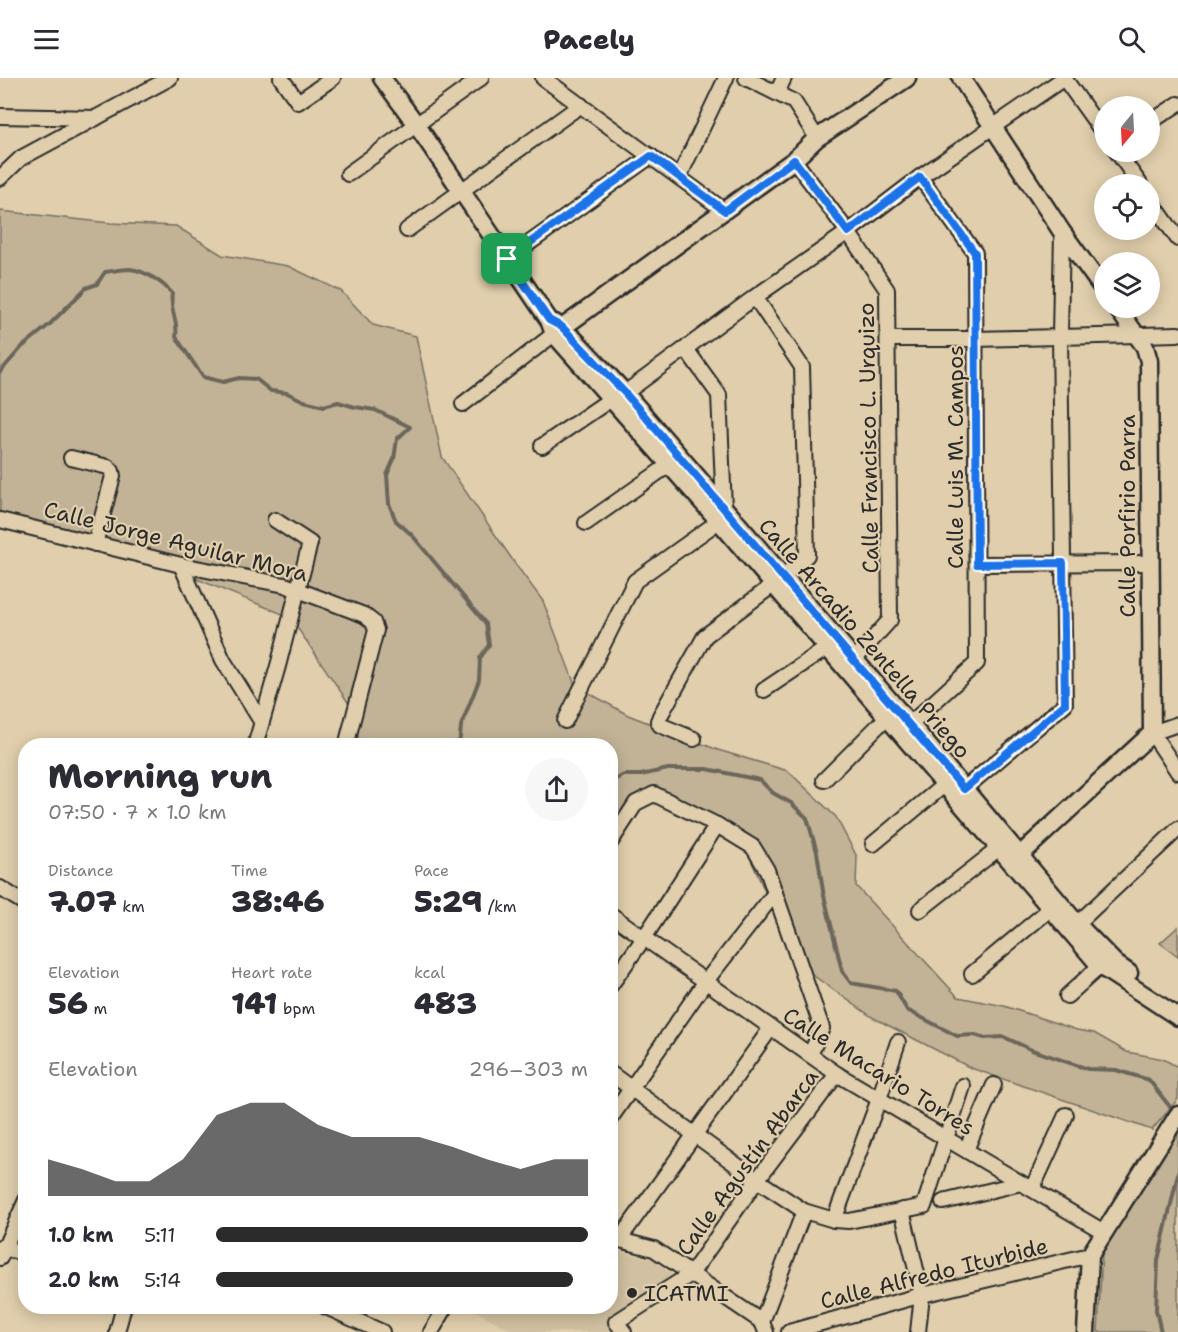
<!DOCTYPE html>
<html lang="en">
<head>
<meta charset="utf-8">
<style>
  :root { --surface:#fff; --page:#f7f7f7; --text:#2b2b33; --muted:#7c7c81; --accent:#2b2b2b }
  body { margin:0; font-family:"Shantell Sans",sans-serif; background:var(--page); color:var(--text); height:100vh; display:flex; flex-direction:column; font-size:22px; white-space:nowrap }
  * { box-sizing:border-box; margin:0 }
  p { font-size:20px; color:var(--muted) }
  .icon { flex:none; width:33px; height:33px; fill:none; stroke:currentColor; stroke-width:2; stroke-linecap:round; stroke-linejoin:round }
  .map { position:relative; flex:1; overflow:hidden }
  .details { position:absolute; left:18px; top:660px; width:600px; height:576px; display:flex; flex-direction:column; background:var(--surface); border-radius:24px; box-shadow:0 3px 15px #0003 }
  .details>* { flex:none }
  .needle { width:39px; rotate:198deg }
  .tools { position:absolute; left:1094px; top:18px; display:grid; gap:12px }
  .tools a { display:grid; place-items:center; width:66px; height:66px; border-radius:50%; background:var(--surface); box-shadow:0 3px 15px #0003; font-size:30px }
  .pin { position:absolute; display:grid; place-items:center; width:51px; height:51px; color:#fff; margin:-26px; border-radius:12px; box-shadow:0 3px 9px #0006 }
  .round { display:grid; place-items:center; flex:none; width:63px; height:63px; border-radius:32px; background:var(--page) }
  .overview { display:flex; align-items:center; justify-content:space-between; height:102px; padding:0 30px }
  h1 { font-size:33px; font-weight:800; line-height:45px }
  .metrics { display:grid; grid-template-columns:repeat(3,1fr); gap:9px; height:102px; padding:6px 30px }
  .metrics div { display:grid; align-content:center }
  .metrics b { font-size:30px; font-weight:800 }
  .metrics small { font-size:16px; font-weight:400 }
  .metrics p { font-size:16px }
  .chart { height:168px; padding:12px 30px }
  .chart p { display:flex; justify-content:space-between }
  .chart svg { width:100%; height:108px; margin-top:6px; fill:var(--accent); opacity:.7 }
  ul { padding:0 30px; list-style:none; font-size:20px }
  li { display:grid; grid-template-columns:96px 72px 1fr; align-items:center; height:45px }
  li i { height:15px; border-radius:8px; background:var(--accent) }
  header { display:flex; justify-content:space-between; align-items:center; height:78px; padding:0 30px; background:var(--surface); font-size:27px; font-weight:800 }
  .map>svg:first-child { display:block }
  .built { fill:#d1c0a1 }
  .green { fill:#c2b397; stroke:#766f61; stroke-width:1.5 }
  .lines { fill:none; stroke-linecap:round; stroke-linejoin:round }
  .stream { stroke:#6c665a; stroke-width:4 }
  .minor-casing { stroke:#2b2b2b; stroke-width:18 }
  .tertiary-casing { stroke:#2b2b2b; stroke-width:21 }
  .minor { stroke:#e0ceac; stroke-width:14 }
  .tertiary { stroke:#e0ceac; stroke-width:16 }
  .route-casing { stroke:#fff; stroke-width:12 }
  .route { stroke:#1a73e8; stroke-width:8 }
  .poi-dot { fill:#2b2b2b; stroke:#e0ceac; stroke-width:2 }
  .labels { text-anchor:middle; stroke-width:4.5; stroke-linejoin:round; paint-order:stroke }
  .street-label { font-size:22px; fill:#2b2b2b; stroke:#e0ceac }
  .poi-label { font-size:22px; fill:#2b2b2b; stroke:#e0ceac; text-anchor:start }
</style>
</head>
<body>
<header><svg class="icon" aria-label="menu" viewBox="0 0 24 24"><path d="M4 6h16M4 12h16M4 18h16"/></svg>Pacely<svg class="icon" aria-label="search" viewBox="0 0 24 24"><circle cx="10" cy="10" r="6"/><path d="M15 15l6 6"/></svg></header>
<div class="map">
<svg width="1178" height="1254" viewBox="0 0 1178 1254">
  <rect width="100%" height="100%" fill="#e0ceac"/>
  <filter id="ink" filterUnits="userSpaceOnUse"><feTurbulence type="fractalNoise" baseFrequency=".0167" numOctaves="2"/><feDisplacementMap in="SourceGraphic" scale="12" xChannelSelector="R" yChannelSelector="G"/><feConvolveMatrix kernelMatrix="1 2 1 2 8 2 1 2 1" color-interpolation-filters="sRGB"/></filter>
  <g filter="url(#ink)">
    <polygon class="built" points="611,1172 653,1181 677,1201 608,1241 608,1250 611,1254 515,1254 468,1229 610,1228"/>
    <g class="green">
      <polygon points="0,133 110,145 176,148 222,177 288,188 341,213 373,247 416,258 442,379 516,487 543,523 575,607 628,637 718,672 788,693 836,739 857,779 856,808 958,919 1004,928 1077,952 1094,955 1127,974 1163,981 1178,989 1178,1021 1152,1052 971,990 872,939 797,886 747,773 654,718 611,750 610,668 360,667 352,630 290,539 126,472 0,438"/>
      <polygon points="1178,849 1178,878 1160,865"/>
      <polygon points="1178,1054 1178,1254 1098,1254 1102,1174 1163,1069"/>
    </g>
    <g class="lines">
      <g class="stream">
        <path d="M 0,294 L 22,269 L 50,246 L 86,210 L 97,206 L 105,194 C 113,193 122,191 130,191 C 146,193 162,204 172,215 C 169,234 179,241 176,259 L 203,299 L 223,304 L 239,300 L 256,301 L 271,313 L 287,315 L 304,323 L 324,328 L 338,324 L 355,329 L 375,332 L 410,349 L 397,361 L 394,381 L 387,397 L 389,426 L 396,443 L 412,457 L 486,546 L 489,567 L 480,580 L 479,602 L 461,648 L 459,668"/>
        <polyline points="610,705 624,697 641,697 668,691 707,691 760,702 773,715 791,725 807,740 817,774 823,813 842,893 851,905 896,913 907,932 957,958 975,957 984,960 1004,959 1032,972 1088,991 1116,992 1149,1002 1174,1034"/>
        <polyline points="1161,1254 1156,1232 1158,1182 1178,1096"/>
      </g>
      <defs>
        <g id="minor">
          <polyline points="281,0 298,24 333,0"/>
          <polyline points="543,0 725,133"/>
          <polyline points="746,0 794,24 817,60"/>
          <polyline points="1064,0 1104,56"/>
          <polyline points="777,15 784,0"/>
          <polyline points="0,38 96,40"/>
          <polyline points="1149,45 1178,26"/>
          <polyline points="1117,74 1140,106"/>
          <polyline points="794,82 848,154 887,212 890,542 854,582"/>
          <polyline points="348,96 481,0"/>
          <polyline points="679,99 726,0"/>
          <polyline points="0,100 21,80 170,0"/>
          <polyline points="1149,120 1178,161"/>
          <polyline points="407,152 581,27"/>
          <polyline points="507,181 651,78"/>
          <polyline points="755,219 802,289 807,477 783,499"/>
          <polyline points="889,261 975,261 1178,256"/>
          <polyline points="686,271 719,317 724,430"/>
          <polyline points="625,315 755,219 848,154 920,99 1064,0"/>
          <polyline points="463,326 554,256"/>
          <polyline points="542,368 611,321"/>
          <polyline points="71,380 108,389 112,393 113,398 95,466"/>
          <polyline points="0,442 181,487 285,507 364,537 373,544 376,552 346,668"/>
          <polyline points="586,445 676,382"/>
          <polyline points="977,486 1150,485"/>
          <polyline points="181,487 223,582 261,643"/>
          <polyline points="764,612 827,570"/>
          <polyline points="565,643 635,503 719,443"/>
          <polyline points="910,646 977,585 975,175 920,99"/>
          <polyline points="1178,646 1152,655 1178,694"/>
          <polyline points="694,661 660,647 658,643 660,638 705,558 773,507"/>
          <polyline points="255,668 278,588 310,465 275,442"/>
          <polyline points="824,702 886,640"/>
          <polyline points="958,716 1065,626 1060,258 1062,154"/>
          <polyline points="610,765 636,725 654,716 717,747 753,769 767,792 822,950 810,977"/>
          <polyline points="873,766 944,707"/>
          <polyline points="0,810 26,826"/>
          <polyline points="920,832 998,771"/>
          <polyline points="610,836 837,996 1104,1154"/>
          <polyline points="1077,846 1178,751"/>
          <polyline points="972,896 1050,831"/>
          <polyline points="610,908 644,860 717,747"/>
          <polyline points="1067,918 1100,888"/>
          <polyline points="610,995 757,1102 804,1133 834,1142 849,1143 924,1128 963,1008"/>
          <polyline points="610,1041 706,903 775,815"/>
          <polyline points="966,1072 994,1007"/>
          <polyline points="1032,1111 1066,1037"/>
          <polyline points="943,1124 1021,1105"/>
          <polyline points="902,1132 922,1217 918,1254"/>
          <polyline points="834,1142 879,1021 898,964"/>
          <polyline points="612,1160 654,1171 762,1244 766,1254"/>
          <polyline points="619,1162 771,950"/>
          <polyline points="0,1169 26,1176"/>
          <polyline points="0,1180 26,1122"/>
          <polyline points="324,1228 382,1254"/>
          <polyline points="762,1244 804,1133"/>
          <polyline points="117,1254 124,1228"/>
          <polyline points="431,1254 446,1229"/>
          <polyline points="624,1254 616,1244 691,1196 757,1102 837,996"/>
          <polyline points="789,1254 922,1217 1090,1177"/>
        </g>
        <g id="tertiary">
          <polyline points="382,0 416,46 549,242 554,256 719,443 1100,888 1178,939"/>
          <polyline points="961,0 1062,154 1104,212"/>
          <polyline points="555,245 574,261 625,315 910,646 1077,846 1116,886 1129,895"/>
          <polyline points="555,255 794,82 817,60 907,0"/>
          <polyline points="1020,777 1152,655 1149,283 1145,269 1117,230"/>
          <polyline points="1086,1254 1090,1177 1178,1037"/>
        </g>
      </defs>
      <use href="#minor" class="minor-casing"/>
      <use href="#tertiary" class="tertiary-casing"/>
      <use href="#minor" class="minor"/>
      <use href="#tertiary" class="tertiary"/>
    </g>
  </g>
  <g class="lines" filter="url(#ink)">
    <defs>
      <polygon id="route" points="651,78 725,133 794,82 848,154 920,99 975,175 977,486 1063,485 1065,626 964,711 625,315 562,249 549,242 507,181"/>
    </defs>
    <use href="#route" class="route-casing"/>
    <use href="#route" class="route"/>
  </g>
  <circle class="poi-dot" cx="632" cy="1215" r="6"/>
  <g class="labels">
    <g class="street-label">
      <text transform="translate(868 360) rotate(-91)" y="8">Calle Francisco L. Urquizo</text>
      <text transform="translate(955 379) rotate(-90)" y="8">Calle Luis M. Campos</text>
      <text transform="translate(1127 438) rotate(-90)" y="8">Calle Porfirio Parra</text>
      <text transform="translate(176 463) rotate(14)" y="8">Calle Jorge Aguilar Mora</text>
      <text transform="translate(865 560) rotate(49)" y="8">Calle Arcadio Zentella Priego</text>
      <text transform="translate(879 993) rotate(32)" y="8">Calle Macario Torres</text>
      <text transform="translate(747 1084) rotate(-54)" y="8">Calle Agustín Abarca</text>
      <text transform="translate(934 1195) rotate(-14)" y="8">Calle Alfredo Iturbide</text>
    </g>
    <g class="poi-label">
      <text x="644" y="1223">ICATMI</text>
    </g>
  </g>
</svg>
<div class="tools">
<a><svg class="needle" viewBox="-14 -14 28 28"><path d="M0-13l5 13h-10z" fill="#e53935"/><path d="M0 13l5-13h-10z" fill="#7c7c81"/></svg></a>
<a><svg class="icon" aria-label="locate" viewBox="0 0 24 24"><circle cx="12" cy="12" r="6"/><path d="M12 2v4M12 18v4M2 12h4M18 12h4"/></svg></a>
<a><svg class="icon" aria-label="layers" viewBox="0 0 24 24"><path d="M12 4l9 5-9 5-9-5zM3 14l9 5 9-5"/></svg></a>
</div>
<div class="pin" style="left:507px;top:181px;background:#1e9e55"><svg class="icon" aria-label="arrive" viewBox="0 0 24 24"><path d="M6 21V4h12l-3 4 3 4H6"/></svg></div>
<section class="details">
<div class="overview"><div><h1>Morning run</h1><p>07:50 · 7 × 1.0 km</p></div><a class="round"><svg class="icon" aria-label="share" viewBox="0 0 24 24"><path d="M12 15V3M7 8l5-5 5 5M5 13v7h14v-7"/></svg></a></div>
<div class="metrics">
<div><p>Distance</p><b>7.07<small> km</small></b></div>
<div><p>Time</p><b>38:46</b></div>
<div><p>Pace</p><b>5:29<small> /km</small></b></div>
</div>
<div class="metrics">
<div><p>Elevation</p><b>56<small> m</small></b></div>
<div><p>Heart rate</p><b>141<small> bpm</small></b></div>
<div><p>kcal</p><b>483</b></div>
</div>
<div class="chart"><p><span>Elevation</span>296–303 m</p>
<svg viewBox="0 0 160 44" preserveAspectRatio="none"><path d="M0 44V29L10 33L20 38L30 38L40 29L50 11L60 6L70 6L80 15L90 20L100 20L110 20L120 24L130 29L140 33L150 29L160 29V44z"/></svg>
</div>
<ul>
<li><b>1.0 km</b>5:11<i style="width:100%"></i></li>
<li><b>2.0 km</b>5:14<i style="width:96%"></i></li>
</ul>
</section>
</div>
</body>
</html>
